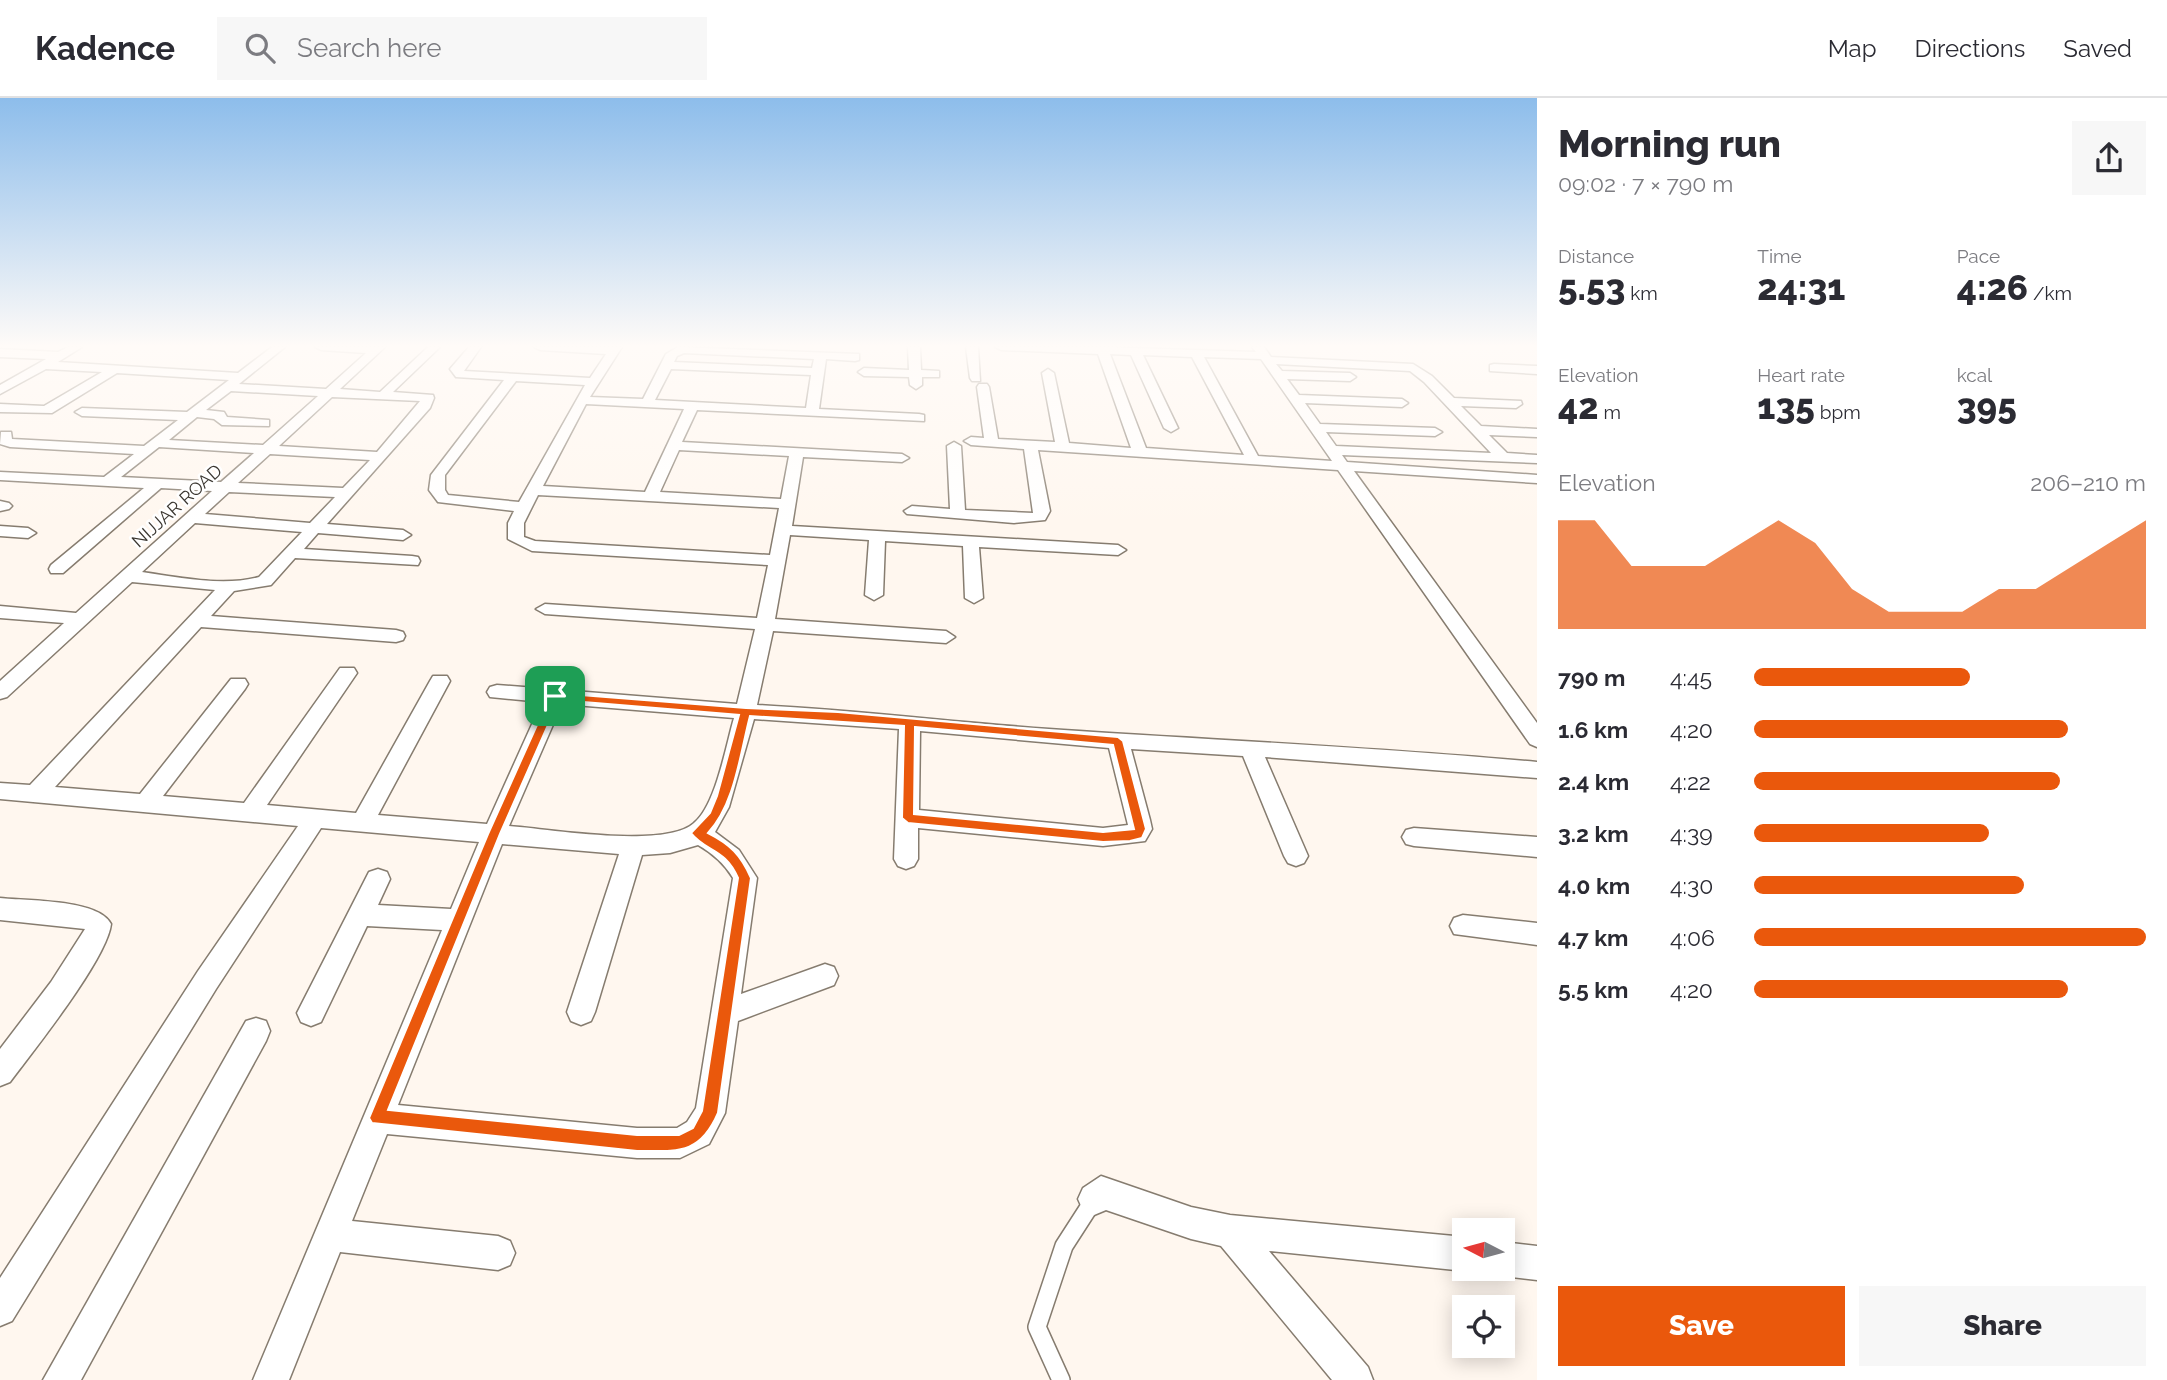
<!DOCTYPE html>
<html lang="en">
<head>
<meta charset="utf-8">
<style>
  :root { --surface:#fff; --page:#f7f7f7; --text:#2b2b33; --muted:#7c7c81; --line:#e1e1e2; --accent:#ea580c }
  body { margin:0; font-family:Raleway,sans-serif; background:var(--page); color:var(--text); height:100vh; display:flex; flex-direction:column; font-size:26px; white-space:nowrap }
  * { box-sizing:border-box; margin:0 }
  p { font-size:23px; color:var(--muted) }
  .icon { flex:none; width:38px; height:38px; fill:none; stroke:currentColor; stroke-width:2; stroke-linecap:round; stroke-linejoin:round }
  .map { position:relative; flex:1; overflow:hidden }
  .panel { display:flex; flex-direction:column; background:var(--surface); width:630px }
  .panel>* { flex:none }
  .needle { width:46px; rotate:276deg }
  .tools { position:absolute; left:1452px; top:1120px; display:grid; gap:14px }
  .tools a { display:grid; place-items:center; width:63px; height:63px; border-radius:0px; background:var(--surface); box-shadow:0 4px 18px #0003; font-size:35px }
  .pin { position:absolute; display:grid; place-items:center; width:60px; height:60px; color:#fff; margin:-30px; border-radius:14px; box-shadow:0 4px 10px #0006 }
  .round { display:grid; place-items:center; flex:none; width:74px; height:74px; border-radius:0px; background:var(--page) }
  .overview { display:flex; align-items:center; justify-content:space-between; height:119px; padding:0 21px }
  h1 { font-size:38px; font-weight:800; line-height:52px }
  .metrics { display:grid; grid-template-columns:repeat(3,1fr); gap:10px; height:119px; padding:7px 21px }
  .metrics div { display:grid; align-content:center }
  .metrics b { font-size:35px; font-weight:800 }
  .metrics small { font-size:19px; font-weight:400 }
  .metrics p { font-size:19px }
  .chart { height:196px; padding:14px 21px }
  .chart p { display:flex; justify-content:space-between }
  .chart svg { width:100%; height:126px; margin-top:7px; fill:var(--accent); opacity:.7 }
  .action { display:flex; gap:14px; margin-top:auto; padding:14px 21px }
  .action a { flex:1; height:80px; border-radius:0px; background:var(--accent); color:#fff; font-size:28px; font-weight:800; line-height:80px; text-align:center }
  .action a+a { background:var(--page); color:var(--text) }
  ul { padding:0 21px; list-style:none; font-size:23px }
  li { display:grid; grid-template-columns:112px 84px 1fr; align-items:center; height:52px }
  li i { height:18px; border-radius:9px; background:var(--accent) }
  header { display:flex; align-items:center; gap:42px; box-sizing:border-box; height:98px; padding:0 35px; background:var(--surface); border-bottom:2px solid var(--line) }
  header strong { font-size:33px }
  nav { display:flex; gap:38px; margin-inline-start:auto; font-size:24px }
  .search { width:490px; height:63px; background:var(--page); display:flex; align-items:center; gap:18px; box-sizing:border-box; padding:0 24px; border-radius:0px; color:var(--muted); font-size:26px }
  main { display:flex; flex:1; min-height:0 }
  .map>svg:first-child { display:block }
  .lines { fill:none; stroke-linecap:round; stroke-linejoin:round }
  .service-casing { stroke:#867c6f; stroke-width:20 }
  .minor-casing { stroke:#867c6f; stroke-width:3 }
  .service { stroke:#fff; stroke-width:17 }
  .minor { fill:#fff; fill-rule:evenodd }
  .route { fill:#ea580c; stroke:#fff; stroke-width:2; fill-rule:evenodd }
  .labels { text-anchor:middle; stroke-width:5; stroke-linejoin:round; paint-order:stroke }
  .far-street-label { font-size:18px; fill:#3b3731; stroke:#fff }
</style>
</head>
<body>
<header>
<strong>Kadence</strong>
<div class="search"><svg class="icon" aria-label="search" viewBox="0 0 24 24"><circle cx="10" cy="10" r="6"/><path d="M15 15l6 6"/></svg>Search here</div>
<nav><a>Map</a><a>Directions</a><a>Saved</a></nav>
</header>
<main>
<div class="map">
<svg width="1537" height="1282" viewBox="0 0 1537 1282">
  <rect width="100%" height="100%" fill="#fff7ef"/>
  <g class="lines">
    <defs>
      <polyline id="service" points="1061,1282 1037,1229 1064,1148 1093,1103"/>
      <g id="minor">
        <path d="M 68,249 L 82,249 L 58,264 L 238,275 L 272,249 L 285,249 L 239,286 L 326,291 L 366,255 L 321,252 L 315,249 L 385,249 L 340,291 L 380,294 L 428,249 L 440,249 L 393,294 L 433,297 L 434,300 L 430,310 L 327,426 L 403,432 L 411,437 L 403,442 L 318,435 L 304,451 L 412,458 L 418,459 L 420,463 L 418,467 L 295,460 L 271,487 L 234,493 L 211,518 L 396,532 L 403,534 L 405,538 L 403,542 L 396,544 L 201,529 L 55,689 L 140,696 L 231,581 L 245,581 L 248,586 L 245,591 L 163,698 L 244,705 L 340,570 L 354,570 L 357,575 L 267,707 L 356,715 L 430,583 L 433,578 L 447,578 L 450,583 L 378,717 L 487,726 L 542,604 L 490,599 L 487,594 L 490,589 L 497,587 L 737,606 L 755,531 L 545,516 L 536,511 L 545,506 L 757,520 L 768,467 L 532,453 L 508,441 L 508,425 L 514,413 L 438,404 L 429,392 L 431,377 L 504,282 L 456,279 L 450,271 L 469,249 L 481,249 L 464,273 L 590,280 L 606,256 L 540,252 L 534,249 L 622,249 L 590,299 L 643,301 L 666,256 L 678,249 L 859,256 L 859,262 L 855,263 L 826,261 L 819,311 L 919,316 L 924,317 L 924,323 L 697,312 L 682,344 L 902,356 L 909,360 L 902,364 L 803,359 L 792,428 L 1118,447 L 1126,452 L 1118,457 L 979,449 L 983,500 L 974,505 L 965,500 L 963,448 L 885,443 L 883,497 L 874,502 L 865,497 L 869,442 L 790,437 L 775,521 L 946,533 L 955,539 L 946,545 L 773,533 L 757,607 C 855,612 951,624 1049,631 C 1211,642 1374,649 1537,664 L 1537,680 L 1265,659 L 1308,758 L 1304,765 L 1296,768 L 1288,765 L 1284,758 L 1243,658 L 1131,651 L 1150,722 L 1152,731 L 1145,743 L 1103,748 L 918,730 L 918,761 L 914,768 L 906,771 L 898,768 L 894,761 L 899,631 L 754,621 L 729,709 L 715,734 L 739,752 L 757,780 L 741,896 L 825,866 L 834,869 L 838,878 L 834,887 L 738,923 L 725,1015 L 709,1046 L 680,1060 L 637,1060 L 387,1036 L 352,1123 L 498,1138 L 510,1143 L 515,1155 L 510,1167 L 498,1172 L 340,1154 L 289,1282 L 253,1282 L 442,832 L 367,828 L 321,924 L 311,928 L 301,924 L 297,915 L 369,774 L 378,771 L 387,774 L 390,781 L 378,807 L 451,811 L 479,744 L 321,730 L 216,891 L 12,1223 L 0,1228 L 0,1180 L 198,873 L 298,728 L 0,701 L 0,685 L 30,687 L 215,492 L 132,484 L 7,599 L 0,601 L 0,583 L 64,525 L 0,520 L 0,508 L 76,515 L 212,393 L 161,390 L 63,475 L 51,475 L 49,471 L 51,467 L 144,390 L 0,382 L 0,374 L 104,379 L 134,356 L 10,349 L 0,346 L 1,334 L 11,334 L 12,341 L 144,348 L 178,322 L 82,318 L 75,314 L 82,310 L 187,314 L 229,282 L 117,275 L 52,315 L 0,314 L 0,306 L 44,308 L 102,274 L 46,271 L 0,296 L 0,287 L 46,261 L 0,259 L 0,251 L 58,254 ZM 684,255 L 814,261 L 812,270 L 674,264 L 677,258 ZM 671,271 L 811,277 L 806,310 L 655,302 ZM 516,283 L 585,287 L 519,404 L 448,397 L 445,392 L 445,377 ZM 231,293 L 318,298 L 263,347 L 169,342 L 197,319 L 214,321 L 222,327 L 269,328 L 269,322 L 227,319 L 224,314 L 206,312 ZM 332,299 L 420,303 L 377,354 L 279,348 ZM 586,306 L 684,311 L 645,394 L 543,388 ZM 159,349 L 254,355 L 221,384 L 121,379 ZM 679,352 L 789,358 L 781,401 L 660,394 ZM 270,356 L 370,362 L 343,390 L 238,385 ZM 229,394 L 335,399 L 310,425 L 205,416 ZM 538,397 L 779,410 L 770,457 L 535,443 L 524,439 L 524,425 ZM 195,425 L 302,434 L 259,479 C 223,489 178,479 142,474 ZM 562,606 L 734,620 C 726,647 716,707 694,725 C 665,751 550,731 509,728 ZM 920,633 L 1109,650 L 1128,727 L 1103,730 L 919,712 ZM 502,746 L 619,756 L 567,914 L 571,923 L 581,927 L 591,923 L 595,914 L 642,757 L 670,755 L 698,747 C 712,755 724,765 733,780 L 696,1010 L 687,1024 L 677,1030 L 637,1030 L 398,1007 Z"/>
        <polygon points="908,249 920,249 921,272 939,273 939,279 922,279 922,287 916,291 910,287 909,279 864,278 858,274 864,270 909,272"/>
        <polygon points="966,249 978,249 980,283 972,283 970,280"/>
        <path d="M 995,249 L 1104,249 L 1256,254 L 1252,249 L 1264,249 L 1271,259 L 1413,266 L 1432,278 L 1454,300 L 1521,303 L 1522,306 L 1516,310 L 1461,308 L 1481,328 L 1537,331 L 1537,339 L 1489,337 L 1507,355 L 1537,357 L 1537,365 L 1342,357 L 1347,364 L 1537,377 L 1537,385 L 1354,373 L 1537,625 L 1537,649 L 1530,646 L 1338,372 L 1038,352 L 1050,413 L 1045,422 L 1014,425 L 907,416 L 904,413 L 912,408 L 950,411 L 947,348 L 954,344 L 961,348 L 965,412 L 1033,415 L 1024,351 L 971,347 L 964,343 L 971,339 L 984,340 L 977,289 L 979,286 L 987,286 L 989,289 L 998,341 L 1055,344 L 1042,275 L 1048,271 L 1054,275 L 1069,345 L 1131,350 L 1098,256 L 1001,252 ZM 1110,256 L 1131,257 L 1164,330 L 1171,334 L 1178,330 L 1143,257 L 1192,259 L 1244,357 L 1146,350 ZM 1204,259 L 1261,261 L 1332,363 L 1258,358 ZM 1276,266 L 1410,273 L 1424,284 L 1491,355 L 1336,348 L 1326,334 L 1435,338 L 1442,334 L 1435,330 L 1320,326 L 1305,305 L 1402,309 L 1408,305 L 1402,301 L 1299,297 L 1287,281 L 1350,283 L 1356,279 L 1350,275 L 1282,273 Z"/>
        <polygon points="1494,266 1537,268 1537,276 1490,273 1490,267"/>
        <polygon points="0,403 9,405 12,408 9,411 0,413"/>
        <polygon points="0,428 28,430 36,435 28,440 0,438"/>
        <polygon points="1414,730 1537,739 1537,759 1414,748 1406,746 1402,739 1406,732"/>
        <path d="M 0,800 C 27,803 99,801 111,826 C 107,861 34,952 10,984 L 0,988 L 0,951 L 51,884 L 85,831 L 0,822 Z"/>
        <polygon points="1463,817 1537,825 1537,847 1454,836 1450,828 1454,820"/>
        <polygon points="256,920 266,923 270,933 266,943 81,1282 43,1282 246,923"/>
        <polygon points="1101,1078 1191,1109 1230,1117 1465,1139 1465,1171 1470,1171 1465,1173 1269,1153 1368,1269 1373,1282 1332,1282 1221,1148 1191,1141 1106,1112 1094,1117 1083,1112 1078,1101 1083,1090"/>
        <polygon points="1503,1144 1537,1148 1537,1182 1503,1178 1491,1173 1490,1171 1503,1171"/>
      </g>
    </defs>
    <use href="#service" class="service-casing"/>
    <use href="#minor" class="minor-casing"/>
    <use href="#service" class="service"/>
    <use href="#minor" class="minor"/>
  </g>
  <linearGradient id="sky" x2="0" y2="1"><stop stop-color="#8dbdeb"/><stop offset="0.58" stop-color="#fffbf8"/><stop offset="1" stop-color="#fffbf8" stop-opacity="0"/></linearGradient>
  <rect width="1537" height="428" fill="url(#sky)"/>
  <path class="route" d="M 555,595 L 746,610 L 838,614 L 1118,639 L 1123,643 L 1146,731 L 1142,740 L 1130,743 L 1103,744 L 908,725 L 902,720 L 904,628 L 750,618 C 740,656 735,706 708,735 C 730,746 741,757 751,780 L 718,1015 C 700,1057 678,1053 637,1053 L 372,1025 L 369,1020 L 488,736 L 550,598 ZM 559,602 L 739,617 L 717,698 L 710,715 L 691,735 C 706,754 725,750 738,780 L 702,1013 L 693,1030 L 679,1037 L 637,1037 L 388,1012 L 500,736 ZM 915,629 L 1113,647 L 1134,731 L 1103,734 L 914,716 Z"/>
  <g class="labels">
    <g class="far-street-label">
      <text transform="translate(177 408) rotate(-42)" y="6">NIJJAR ROAD</text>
    </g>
  </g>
</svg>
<div class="tools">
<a><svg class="needle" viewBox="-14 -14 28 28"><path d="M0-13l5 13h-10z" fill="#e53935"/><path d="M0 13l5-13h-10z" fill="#7c7c81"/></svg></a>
<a><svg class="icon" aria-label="locate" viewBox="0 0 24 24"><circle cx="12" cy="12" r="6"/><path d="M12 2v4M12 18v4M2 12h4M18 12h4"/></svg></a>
</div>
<div class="pin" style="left:555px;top:598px;background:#1e9e55"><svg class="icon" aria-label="arrive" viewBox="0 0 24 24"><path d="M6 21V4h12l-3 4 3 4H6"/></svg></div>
</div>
<section class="panel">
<div class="overview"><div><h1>Morning run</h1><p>09:02 · 7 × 790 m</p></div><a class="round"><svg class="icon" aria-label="share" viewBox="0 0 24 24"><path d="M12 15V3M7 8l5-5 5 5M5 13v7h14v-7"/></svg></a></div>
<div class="metrics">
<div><p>Distance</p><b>5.53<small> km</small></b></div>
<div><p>Time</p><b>24:31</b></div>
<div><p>Pace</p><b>4:26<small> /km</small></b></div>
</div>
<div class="metrics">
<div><p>Elevation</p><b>42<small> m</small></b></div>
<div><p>Heart rate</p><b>135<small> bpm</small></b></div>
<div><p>kcal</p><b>395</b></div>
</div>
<div class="chart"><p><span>Elevation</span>206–210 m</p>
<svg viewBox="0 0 160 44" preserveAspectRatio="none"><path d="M0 44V6L10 6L20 22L30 22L40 22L50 14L60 6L70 14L80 30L90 38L100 38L110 38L120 30L130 30L140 22L150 14L160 6V44z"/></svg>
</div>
<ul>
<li><b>790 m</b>4:45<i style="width:55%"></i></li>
<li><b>1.6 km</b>4:20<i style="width:80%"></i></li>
<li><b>2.4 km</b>4:22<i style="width:78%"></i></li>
<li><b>3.2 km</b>4:39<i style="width:60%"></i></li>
<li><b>4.0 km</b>4:30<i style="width:69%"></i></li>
<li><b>4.7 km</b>4:06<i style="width:100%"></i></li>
<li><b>5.5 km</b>4:20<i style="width:80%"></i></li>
</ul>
<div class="action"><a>Save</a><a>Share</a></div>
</section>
</main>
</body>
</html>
